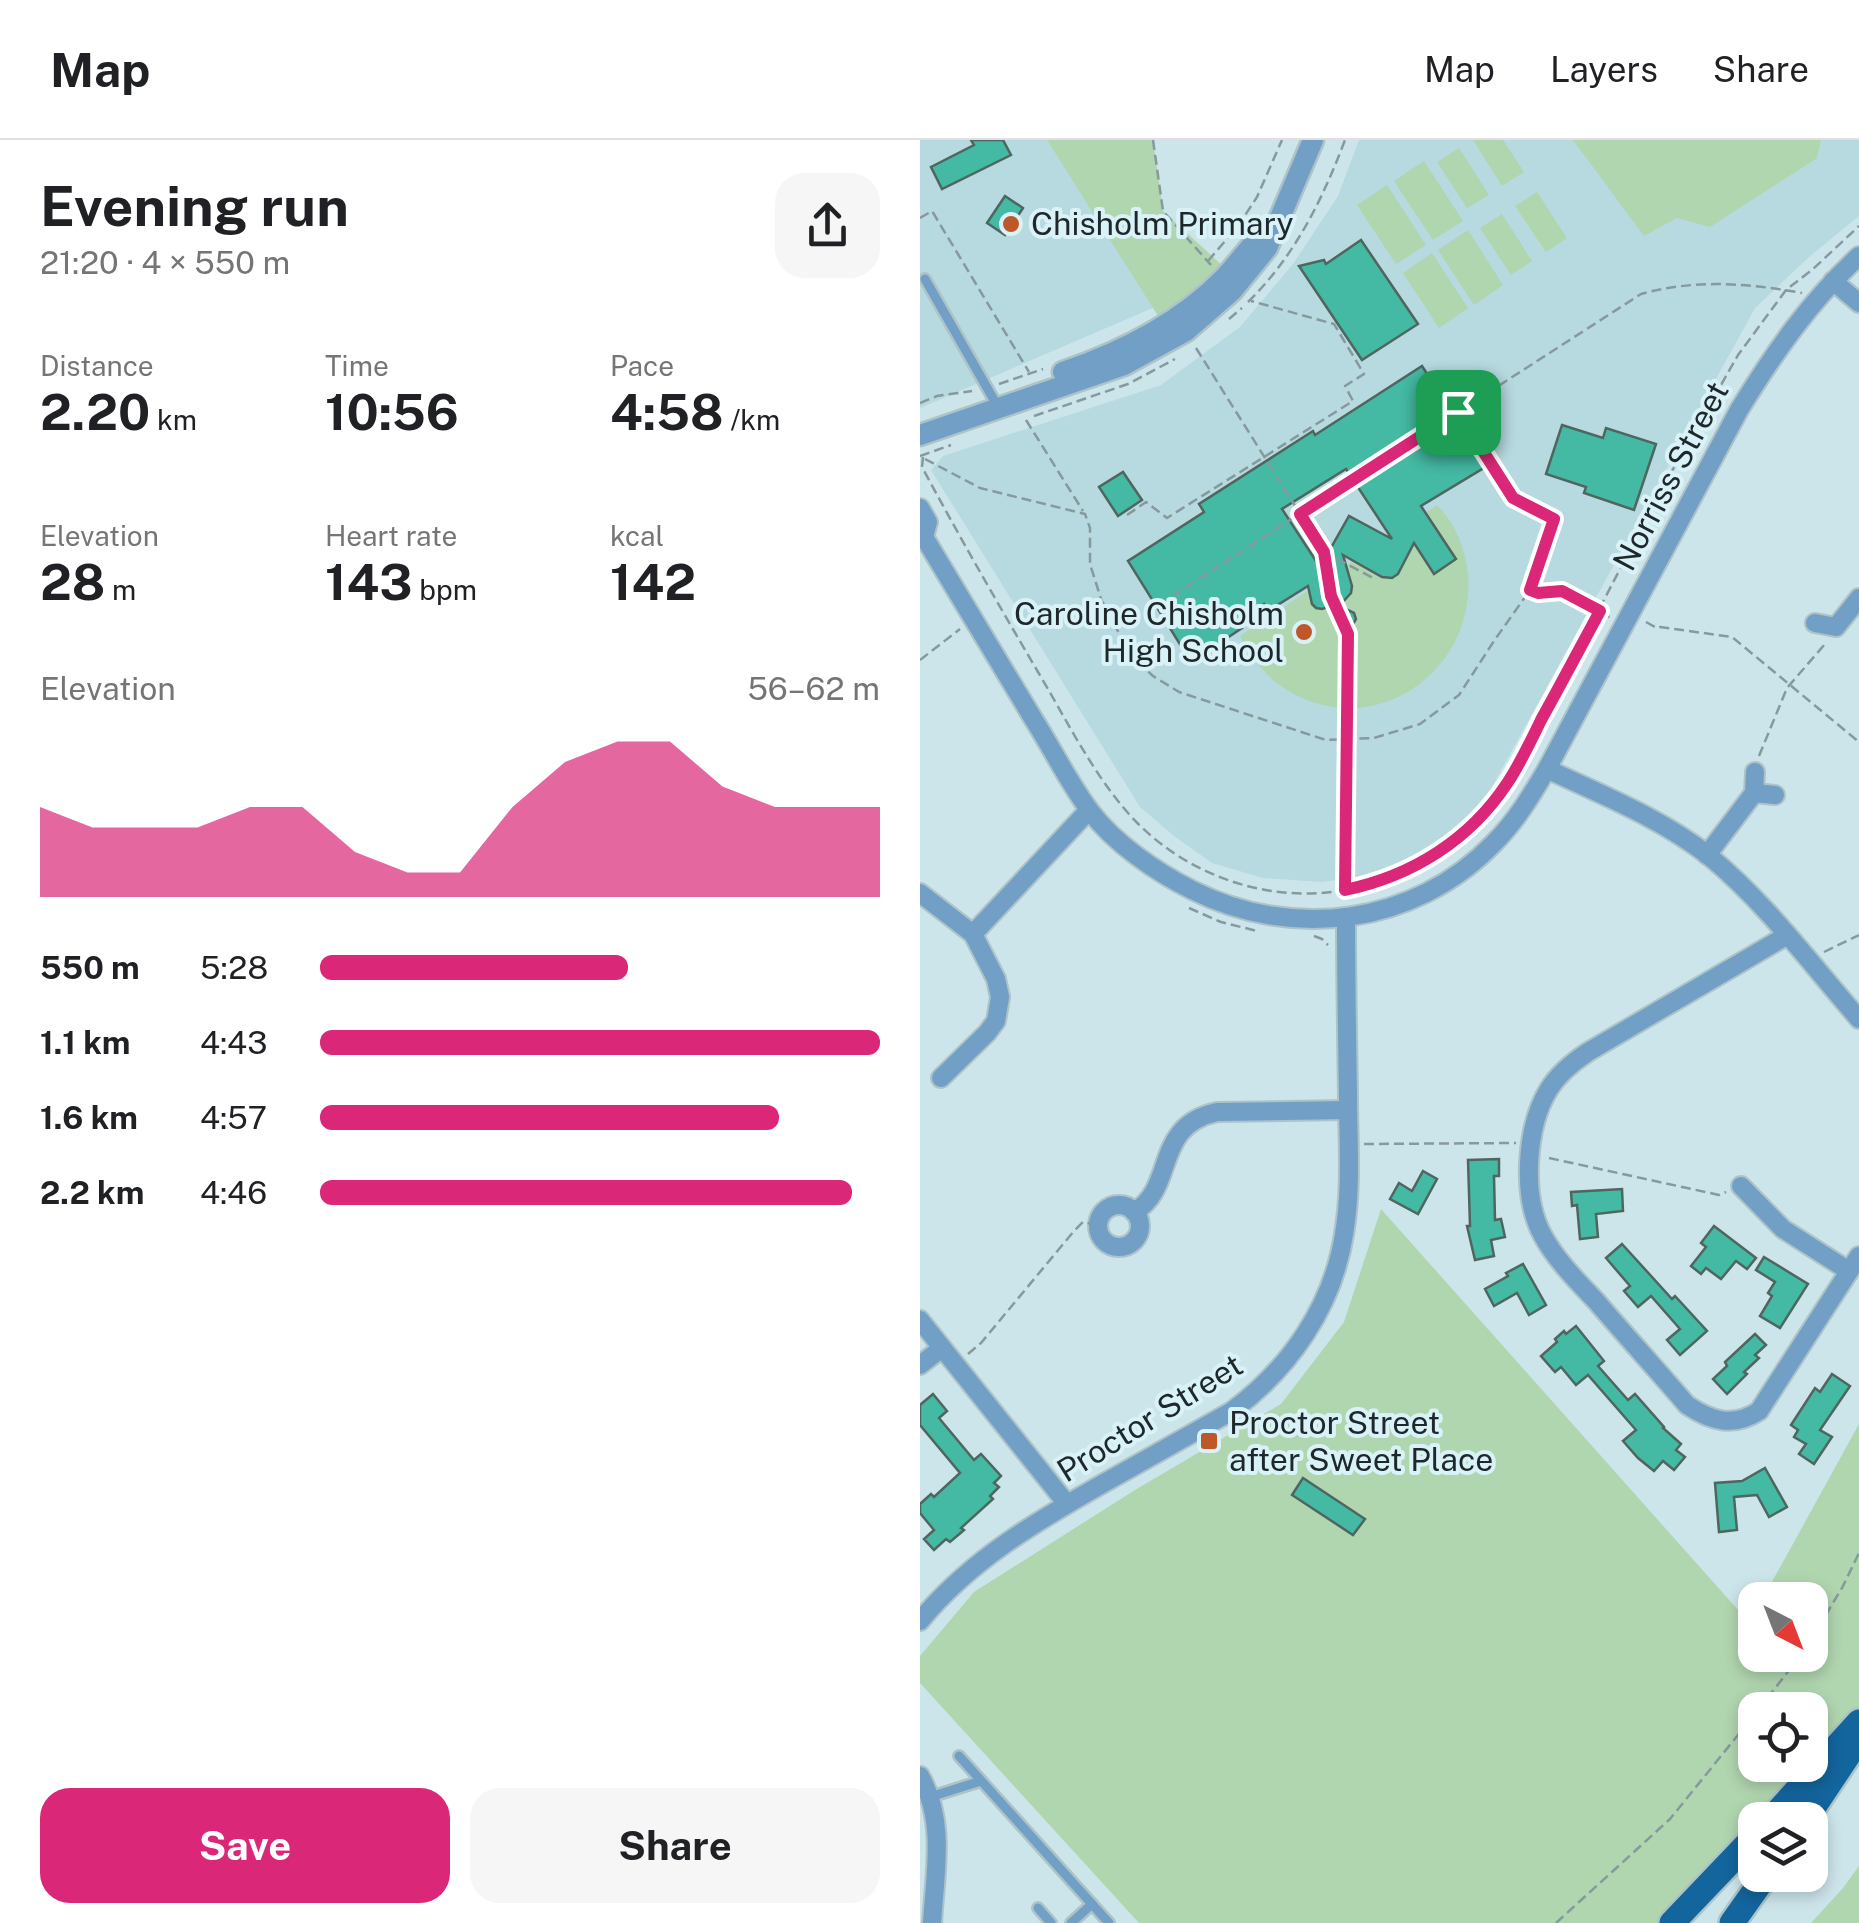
<!DOCTYPE html>
<html lang="en">
<head>
<meta charset="utf-8">
<style>
  :root { --surface:#fff; --page:#f6f6f6; --text:#202124; --muted:#757577; --line:#e0e0e0; --accent:#db2777 }
  body { margin:0; font-family:"Public Sans",sans-serif; background:var(--page); color:var(--text); height:100vh; display:flex; flex-direction:column; font-size:38px; white-space:nowrap }
  * { box-sizing:border-box; margin:0 }
  p { font-size:32px; color:var(--muted) }
  .icon { flex:none; width:55px; height:55px; fill:none; stroke:currentColor; stroke-width:2; stroke-linecap:round; stroke-linejoin:round }
  .map { position:relative; flex:1; overflow:hidden }
  .sheet { display:flex; flex-direction:column; background:var(--surface); width:920px }
  .sheet>* { flex:none }
  .needle { width:65px; rotate:138deg }
  .fabs { position:absolute; left:818px; top:1442px; display:grid; gap:20px }
  .fabs a { display:grid; place-items:center; width:90px; height:90px; border-radius:20px; background:var(--surface); box-shadow:0 5px 15px #0003; font-size:50px }
  .pin { position:absolute; display:grid; place-items:center; width:85px; height:85px; color:#fff; margin:-42px; border-radius:20px; box-shadow:0 5px 15px #0006 }
  .round { display:grid; place-items:center; flex:none; width:105px; height:105px; border-radius:30px; background:var(--page) }
  .summary { display:flex; align-items:center; justify-content:space-between; height:170px; padding:0 40px }
  h1 { font-size:55px; font-weight:700; line-height:75px }
  .metrics { display:grid; grid-template-columns:repeat(3,1fr); gap:15px; height:170px; padding:10px 40px }
  .metrics div { display:grid; align-content:center }
  .metrics b { font-size:50px; font-weight:700 }
  .metrics small { font-size:28px; font-weight:400 }
  .metrics p { font-size:28px }
  .chart { height:280px; padding:20px 40px }
  .chart p { display:flex; justify-content:space-between }
  .chart svg { width:100%; height:180px; margin-top:10px; fill:var(--accent); opacity:.7 }
  .action { display:flex; gap:20px; margin-top:auto; padding:20px 40px }
  .action a { flex:1; height:115px; border-radius:30px; background:var(--accent); color:#fff; font-size:40px; font-weight:700; line-height:115px; text-align:center }
  .action a+a { background:var(--page); color:var(--text) }
  ul { padding:0 40px; list-style:none; font-size:32px }
  li { display:grid; grid-template-columns:160px 120px 1fr; align-items:center; height:75px }
  li i { height:25px; border-radius:12px; background:var(--accent) }
  header { display:flex; align-items:center; gap:60px; box-sizing:border-box; height:140px; padding:0 50px; background:var(--surface); border-bottom:2px solid var(--line) }
  header strong { font-size:48px }
  nav { display:flex; gap:55px; margin-inline-start:auto; font-size:35px }
  main { display:flex; flex:1; min-height:0 }
  .map>svg:first-child { display:block }
  .built { fill:#b7d9e0 }
  .green { fill:#b0d6af }
  .building { fill:#44b9a3; stroke:#4f6660; stroke-width:2.5; fill-rule:evenodd }
  .lines { fill:none; stroke-linecap:round; stroke-linejoin:round }
  .service-casing { stroke:#adc3c8; stroke-width:14 }
  .minor-casing { stroke:#adc3c8; stroke-width:22 }
  .tertiary-casing { stroke:#adc3c8; stroke-width:25 }
  .primary-casing { stroke:#adc3c8; stroke-width:30 }
  .path { stroke:#86999d; stroke-width:2.5; stroke-dasharray:10 5; stroke-linecap:butt }
  .service { stroke:#719fc6; stroke-width:9 }
  .minor { stroke:#719fc6; stroke-width:18 }
  .tertiary { stroke:#719fc6; stroke-width:20 }
  .primary { stroke:#13659d; stroke-width:25 }
  .route-casing { stroke:#fff; stroke-width:20 }
  .route { stroke:#db2777; stroke-width:12 }
  .poi-dot { fill:#be5829; stroke:#d9f2f8; stroke-width:4 }
  .labels { text-anchor:middle; stroke-width:8; stroke-linejoin:round; paint-order:stroke }
  .poi-label { font-size:32px; fill:#1e282a; stroke:#d9f2f8; text-anchor:start }
  .street-label { font-size:32px; fill:#1e282a; stroke:#d9f2f8 }
</style>
</head>
<body>
<header>
<strong>Map</strong>
<nav><a>Map</a><a>Layers</a><a>Share</a></nav>
</header>
<main>
<section class="sheet">
<div class="summary"><div><h1>Evening run</h1><p>21:20 · 4 × 550 m</p></div><a class="round"><svg class="icon" aria-label="share" viewBox="0 0 24 24"><path d="M12 15V3M7 8l5-5 5 5M5 13v7h14v-7"/></svg></a></div>
<div class="metrics">
<div><p>Distance</p><b>2.20<small> km</small></b></div>
<div><p>Time</p><b>10:56</b></div>
<div><p>Pace</p><b>4:58<small> /km</small></b></div>
</div>
<div class="metrics">
<div><p>Elevation</p><b>28<small> m</small></b></div>
<div><p>Heart rate</p><b>143<small> bpm</small></b></div>
<div><p>kcal</p><b>142</b></div>
</div>
<div class="chart"><p><span>Elevation</span>56–62 m</p>
<svg viewBox="0 0 160 44" preserveAspectRatio="none"><path d="M0 44V22L10 27L20 27L30 27L40 22L50 22L60 33L70 38L80 38L90 22L100 11L110 6L120 6L130 17L140 22L150 22L160 22V44z"/></svg>
</div>
<ul>
<li><b>550 m</b>5:28<i style="width:55%"></i></li>
<li><b>1.1 km</b>4:43<i style="width:100%"></i></li>
<li><b>1.6 km</b>4:57<i style="width:82%"></i></li>
<li><b>2.2 km</b>4:46<i style="width:95%"></i></li>
</ul>
<div class="action"><a>Save</a><a>Share</a></div>
</section>
<div class="map">
<svg width="939" height="1783" viewBox="0 0 939 1783">
  <rect width="100%" height="100%" fill="#cce5eb"/>
  <g class="built">
    <polygon points="0,0 127,0 235,167 0,268"/>
    <polygon points="439,0 939,0 939,76 889,117 835,168 568,654 533,693 471,733 402,742 343,738 292,723 254,696 220,667 11,330 23,316 241,245 320,187 373,124 418,56"/>
  </g>
  <g class="green">
    <polygon points="127,0 233,0 243,71 304,127 240,179"/>
    <polygon points="553,0 583,0 604,32 582,46"/>
    <polygon points="653,0 901,0 897,18 790,87 757,78 724,96"/>
    <polygon points="539,8 569,55 547,68 517,22"/>
    <polygon points="504,21 543,81 513,100 474,41"/>
    <polygon points="467,45 506,105 476,124 437,65"/>
    <polygon points="617,52 647,98 626,112 595,66"/>
    <polygon points="582,74 612,121 591,135 560,88"/>
    <polygon points="548,90 583,145 554,165 518,110"/>
    <polygon points="512,113 548,168 519,188 483,133"/>
    <path d="M 517,365 C 536,384 545,408 548,434 C 556,538 444,607 358,544 C 341,531 331,514 320,496 Z"/>
    <polygon points="461,1069 835,1489 835,1515 890,1515 890,1460 842,1460 939,1284 939,1567 890,1624 890,1570 835,1570 835,1625 889,1625 737,1783 219,1783 0,1543 0,1516 54,1452 215,1350 361,1264 424,1182"/>
    <polygon points="939,1726 939,1783 891,1783 923,1748"/>
  </g>
  <g class="building">
    <polygon points="51,0 83,0 91,15 22,49 11,27 54,5"/>
    <polygon points="85,56 103,68 85,95 67,83"/>
    <polygon points="441,100 498,184 442,220 379,126 404,120 406,124"/>
    <path d="M 502,226 L 567,326 L 501,366 L 536,419 L 514,434 L 494,403 L 478,434 L 472,438 L 462,437 L 423,415 L 432,446 L 431,453 L 422,463 L 402,469 L 396,468 L 392,464 L 388,446 L 348,471 L 344,464 L 318,481 L 322,488 L 271,522 L 208,421 L 284,372 L 279,364 L 393,291 L 395,295 ZM 426,329 L 472,399 L 429,376 L 400,427 L 362,369 Z"/>
    <polygon points="642,285 683,298 686,288 736,304 714,370 664,353 666,347 626,334"/>
    <polygon points="203,332 222,360 198,376 179,347"/>
    <polygon points="420,466 434,473 436,479 432,486 424,486 420,482"/>
    <polygon points="579,1019 579,1036 574,1036 575,1080 581,1079 585,1097 571,1100 574,1116 555,1120 547,1086 550,1086 548,1020"/>
    <polygon points="503,1031 517,1039 498,1074 470,1059 479,1043 492,1051"/>
    <polygon points="702,1049 703,1071 676,1074 678,1097 660,1099 657,1065 652,1066 651,1052"/>
    <polygon points="794,1086 836,1118 827,1129 816,1121 801,1139 786,1128 781,1134 771,1126 786,1107 781,1103"/>
    <polygon points="702,1104 752,1159 755,1156 787,1191 760,1215 747,1200 760,1189 731,1156 718,1167 704,1151 710,1146 686,1118"/>
    <polygon points="844,1117 888,1144 860,1188 840,1176 852,1156 848,1153 855,1142 836,1130"/>
    <polygon points="603,1124 626,1165 609,1175 597,1153 574,1166 565,1149 588,1136 586,1133"/>
    <polygon points="656,1186 684,1221 678,1226 708,1260 715,1254 744,1287 743,1288 761,1304 756,1310 765,1317 754,1330 743,1321 734,1331 718,1318 703,1301 716,1290 668,1235 656,1245 641,1227 635,1232 621,1216 637,1202 635,1199 644,1191 646,1194"/>
    <polygon points="835,1194 846,1205 835,1215 839,1218 824,1232 827,1234 807,1254 793,1239 807,1226 805,1222"/>
    <polygon points="912,1234 930,1246 900,1290 912,1297 894,1324 879,1314 886,1304 874,1297 878,1290 871,1285 895,1248 900,1252"/>
    <polygon points="13,1254 27,1271 19,1278 54,1320 61,1314 81,1336 74,1343 79,1347 70,1356 73,1359 41,1388 44,1390 30,1402 26,1399 14,1410 4,1399 14,1390 0,1373 0,1364 11,1354 14,1357 40,1333 0,1285 0,1265"/>
    <polygon points="845,1328 867,1367 849,1377 837,1355 814,1357 817,1390 799,1392 795,1343 822,1341"/>
    <polygon points="383,1338 445,1379 433,1395 372,1355"/>
  </g>
  <g class="lines">
    <defs>
      <g id="service">
        <polyline points="5,139 78,267"/>
        <polyline points="39,1616 189,1783"/>
        <polyline points="10,1657 61,1641"/>
        <polyline points="118,1768 131,1783"/>
        <polyline points="151,1783 172,1764"/>
      </g>
      <g id="minor">
        <polyline points="913,141 939,163"/>
        <polyline points="0,368 8,382 4,397"/>
        <path d="M 0,396 L 4,397 C 41,458 78,519 114,580 C 133,610 149,643 170,671 C 194,703 236,732 272,750 C 372,800 494,786 574,703 C 596,681 611,656 627,629 L 819,270 C 854,213 890,161 939,116"/>
        <polyline points="895,483 916,487 939,458"/>
        <path d="M 627,629 C 682,655 741,678 789,716 C 846,763 891,824 939,879"/>
        <polyline points="834,653 855,655"/>
        <polyline points="787,715 834,653 835,632"/>
        <polyline points="0,753 53,794 76,839 80,857 76,881 67,893 21,938"/>
        <polyline points="53,794 169,670"/>
        <path d="M 866,796 L 668,912 C 653,922 639,933 629,949 C 606,986 601,1057 623,1096 C 636,1120 657,1141 676,1161 C 706,1196 737,1230 767,1265 C 791,1281 813,1288 839,1271 L 939,1116"/>
        <polyline points="821,1046 863,1089 929,1131"/>
        <circle cx="199" cy="1086" r="21"/>
        <path d="M 214,1072 C 257,1047 232,986 297,972 L 428,970"/>
        <polyline points="0,1180 147,1364"/>
        <polyline points="0,1225 22,1208"/>
        <path d="M 0,1481 C 50,1420 117,1381 184,1343 C 227,1319 269,1295 312,1271 C 370,1228 413,1166 424,1094 C 432,1048 428,1001 428,955 C 427,896 426,837 426,778"/>
        <path d="M 0,1636 C 26,1681 15,1733 12,1783"/>
      </g>
      <g id="tertiary">
        <path d="M 143,232 C 202,212 259,184 304,138 C 318,123 330,106 345,91"/>
        <polyline points="0,295 204,225 266,191 312,151 347,108 393,0"/>
      </g>
      <g id="primary">
        <polyline points="850,1680 939,1582"/>
        <polyline points="885,1680 933,1608"/>
        <polyline points="752,1783 835,1696"/>
        <polyline points="812,1783 846,1735"/>
      </g>
    </defs>
    <use href="#service" class="service-casing"/>
    <use href="#minor" class="minor-casing"/>
    <use href="#tertiary" class="tertiary-casing"/>
    <use href="#primary" class="primary-casing"/>
    <g class="path">
      <polyline points="233,0 243,71 291,125"/>
      <polyline points="0,78 12,71 109,232"/>
      <polyline points="288,121 318,86 337,57 362,0"/>
      <path d="M 328,162 C 374,117 402,61 425,0"/>
      <polyline points="309,179 322,168"/>
      <polyline points="276,208 404,412 455,439"/>
      <polyline points="79,244 123,229"/>
      <polyline points="0,263 17,256 52,251"/>
      <polyline points="114,276 208,244 255,219"/>
      <polyline points="106,280 163,371"/>
      <polyline points="0,316 31,305"/>
      <path d="M 3,317 L 2,327 C 39,396 78,464 118,532 C 146,579 172,632 208,673 C 265,738 359,769 442,746 C 508,728 560,688 595,630 L 744,345 L 818,215 L 866,150 L 893,129 L 939,86"/>
      <polyline points="5,319 60,348 165,374 170,388 170,424 181,459 200,495 220,524 233,536 259,552 406,600 454,598 500,584 539,555 574,501 610,450 618,453 642,451 691,478"/>
      <polyline points="207,375 226,362 247,378 433,261 425,246 444,234 414,184 331,161"/>
      <polyline points="404,412 411,456 427,493 425,748"/>
      <path d="M 611,449 L 634,379 L 593,357 L 538,272 L 721,154 C 775,139 827,143 882,153"/>
      <polyline points="228,472 537,272"/>
      <polyline points="726,482 737,488 740,487 812,497 939,602"/>
      <polyline points="0,520 40,489"/>
      <polyline points="839,616 867,548 905,504"/>
      <polyline points="269,768 301,782 337,791"/>
      <polyline points="394,796 402,799 408,805"/>
      <polyline points="904,812 939,795"/>
      <polyline points="444,1004 596,1003"/>
      <polyline points="629,1018 799,1055 806,1052"/>
      <polyline points="48,1214 61,1203 154,1091 163,1082 178,1085"/>
      <polyline points="890,1501 922,1448 939,1413"/>
      <polyline points="838,1570 881,1515"/>
      <polyline points="636,1783 750,1679 835,1574"/>
    </g>
    <use href="#service" class="service"/>
    <use href="#minor" class="minor"/>
    <use href="#tertiary" class="tertiary"/>
    <use href="#primary" class="primary"/>
  </g>
  <g class="lines">
    <defs>
      <path id="route" d="M 538,272 L 593,358 L 634,379 L 610,450 L 618,453 L 642,451 L 680,471 C 660,508 641,544 621,580 C 611,601 601,622 588,642 C 550,700 492,736 425,750 L 428,494 L 411,456 L 404,412 L 380,374 Z"/>
    </defs>
    <use href="#route" class="route-casing"/>
    <use href="#route" class="route"/>
  </g>
  <g class="poi-dot">
    <circle cx="91" cy="84" r="10"/>
    <circle cx="384" cy="492" r="10"/>
    <rect x="279" y="1291" width="20" height="20" rx="5"/>
  </g>
  <g class="labels">
    <g class="poi-label">
      <text x="111" y="95">Chisholm Primary</text>
      <text x="364" y="485" text-anchor="end">Caroline Chisholm<tspan x="364" dy="37">High School</tspan></text>
      <text x="309" y="1294">Proctor Street<tspan x="309" dy="37">after Sweet Place</tspan></text>
    </g>
    <g class="street-label">
      <text transform="translate(751 336) rotate(-62)" y="11">Norriss Street</text>
      <text transform="translate(230 1278) rotate(-32)" y="11">Proctor Street</text>
    </g>
  </g>
</svg>
<div class="fabs">
<a><svg class="needle" viewBox="-14 -14 28 28"><path d="M0-13l5 13h-10z" fill="#e53935"/><path d="M0 13l5-13h-10z" fill="#757577"/></svg></a>
<a><svg class="icon" aria-label="locate" viewBox="0 0 24 24"><circle cx="12" cy="12" r="6"/><path d="M12 2v4M12 18v4M2 12h4M18 12h4"/></svg></a>
<a><svg class="icon" aria-label="layers" viewBox="0 0 24 24"><path d="M12 4l9 5-9 5-9-5zM3 14l9 5 9-5"/></svg></a>
</div>
<div class="pin" style="left:538px;top:272px;background:#1e9e55"><svg class="icon" aria-label="arrive" viewBox="0 0 24 24"><path d="M6 21V4h12l-3 4 3 4H6"/></svg></div>
</div>
</main>
</body>
</html>
